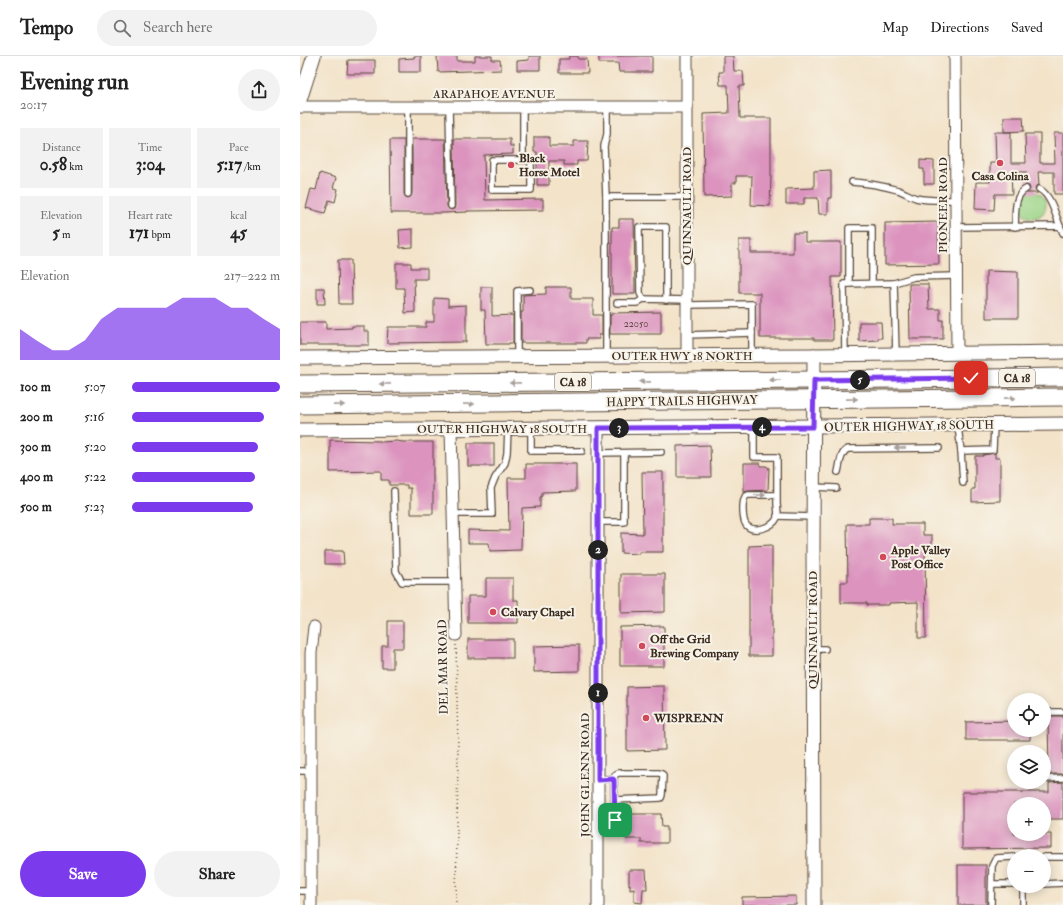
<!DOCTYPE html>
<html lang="en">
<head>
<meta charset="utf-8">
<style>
  :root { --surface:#fff; --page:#f2f2f2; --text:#222; --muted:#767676; --line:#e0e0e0; --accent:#7c3aed }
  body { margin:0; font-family:"IM FELL Double Pica",serif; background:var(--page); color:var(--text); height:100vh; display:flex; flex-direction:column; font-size:15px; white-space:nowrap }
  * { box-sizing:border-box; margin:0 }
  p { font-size:13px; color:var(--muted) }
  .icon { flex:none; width:22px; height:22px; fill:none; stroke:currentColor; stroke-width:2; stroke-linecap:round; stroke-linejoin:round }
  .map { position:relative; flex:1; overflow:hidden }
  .details { display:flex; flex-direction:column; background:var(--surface); width:300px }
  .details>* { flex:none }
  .tools { position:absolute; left:707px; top:637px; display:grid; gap:8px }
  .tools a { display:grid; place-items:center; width:44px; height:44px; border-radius:50%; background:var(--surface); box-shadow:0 2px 10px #0003; font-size:20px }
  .pin { position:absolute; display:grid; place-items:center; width:34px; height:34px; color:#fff; margin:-17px; border-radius:8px; box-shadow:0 2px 6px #0006 }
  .km { position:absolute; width:20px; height:20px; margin:-10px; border-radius:50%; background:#222; color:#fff; font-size:11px; line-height:20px; text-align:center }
  .round { display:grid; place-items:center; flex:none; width:42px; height:42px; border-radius:21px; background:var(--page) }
  .headline { display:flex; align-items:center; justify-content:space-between; height:68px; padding:0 20px }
  h1 { font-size:22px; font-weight:700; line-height:30px }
  .figures { display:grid; grid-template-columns:repeat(3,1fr); gap:6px; height:68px; padding:4px 20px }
  .figures div { display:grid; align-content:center; border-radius:0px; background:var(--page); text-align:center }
  .figures b { font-size:17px; font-weight:700 }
  .figures small { font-size:11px; font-weight:400 }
  .figures p { font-size:11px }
  .chart { height:112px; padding:8px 20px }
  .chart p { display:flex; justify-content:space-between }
  .chart svg { width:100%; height:72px; margin-top:4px; fill:var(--accent); opacity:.7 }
  .primary-button { display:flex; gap:8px; margin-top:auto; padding:8px 20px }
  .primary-button a { flex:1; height:46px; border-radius:24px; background:var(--accent); color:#fff; font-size:16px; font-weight:700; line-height:46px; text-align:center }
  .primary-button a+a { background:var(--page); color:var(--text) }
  ul { padding:0 20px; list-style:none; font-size:13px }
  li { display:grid; grid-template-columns:64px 48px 1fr; align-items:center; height:30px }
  li i { height:10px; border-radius:5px; background:var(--accent) }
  header { display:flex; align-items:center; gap:24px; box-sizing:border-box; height:56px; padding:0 20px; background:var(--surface); border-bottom:1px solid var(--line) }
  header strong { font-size:19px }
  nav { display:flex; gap:22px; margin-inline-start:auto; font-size:14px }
  .search { width:280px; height:36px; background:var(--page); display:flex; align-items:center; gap:10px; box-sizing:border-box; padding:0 14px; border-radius:22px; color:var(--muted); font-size:15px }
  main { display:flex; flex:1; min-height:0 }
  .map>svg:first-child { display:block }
  .green { fill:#9cd588; stroke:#6c8053 }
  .building { fill:#dc94bf }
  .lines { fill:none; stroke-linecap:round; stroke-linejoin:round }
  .service-casing { stroke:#574638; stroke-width:8 }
  .minor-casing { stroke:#574638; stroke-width:13 }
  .tertiary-casing { stroke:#574638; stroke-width:15 }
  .primary-casing { stroke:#574638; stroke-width:19 }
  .path { stroke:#574638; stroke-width:1.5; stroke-dasharray:1 3; stroke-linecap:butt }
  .service { stroke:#fff; stroke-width:5.5 }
  .minor { stroke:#fff; stroke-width:11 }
  .tertiary { stroke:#fff; stroke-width:13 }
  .primary { stroke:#fff; stroke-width:17 }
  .oneway { fill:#a79f9a }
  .route-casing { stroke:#fff; stroke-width:8 }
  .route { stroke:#7c3aed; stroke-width:5 }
  .poi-dot { fill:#d1495b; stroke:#f7f3e8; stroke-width:1.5 }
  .labels { text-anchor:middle; stroke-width:4; stroke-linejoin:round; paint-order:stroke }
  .number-label { font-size:10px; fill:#634446 }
  .shield { fill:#f7f3e8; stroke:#73665b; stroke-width:1 }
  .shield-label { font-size:11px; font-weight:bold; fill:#3b2a1e }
  .street-label { font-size:12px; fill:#3b2a1e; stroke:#f7f3e8 }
  .poi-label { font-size:12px; font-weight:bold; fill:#3b2a1e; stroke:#f7f3e8; text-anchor:start }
</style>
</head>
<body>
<header>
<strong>Tempo</strong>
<div class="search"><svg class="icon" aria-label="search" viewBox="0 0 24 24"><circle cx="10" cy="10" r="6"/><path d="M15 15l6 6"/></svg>Search here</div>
<nav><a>Map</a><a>Directions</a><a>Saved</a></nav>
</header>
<main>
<section class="details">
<div class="headline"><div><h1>Evening run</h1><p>20:17</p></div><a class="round"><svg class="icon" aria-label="share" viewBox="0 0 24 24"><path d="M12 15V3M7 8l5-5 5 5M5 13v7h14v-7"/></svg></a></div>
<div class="figures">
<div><p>Distance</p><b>0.58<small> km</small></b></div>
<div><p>Time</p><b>3:04</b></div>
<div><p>Pace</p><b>5:17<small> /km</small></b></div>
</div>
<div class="figures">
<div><p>Elevation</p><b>5<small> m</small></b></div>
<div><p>Heart rate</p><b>171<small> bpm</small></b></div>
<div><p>kcal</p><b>45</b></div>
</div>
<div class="chart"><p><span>Elevation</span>217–222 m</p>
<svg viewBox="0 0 160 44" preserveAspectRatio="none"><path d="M0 44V25L10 32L20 38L30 38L40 32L50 19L60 12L70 12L80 12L90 12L100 6L110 6L120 6L130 12L140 12L150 19L160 25V44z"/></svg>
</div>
<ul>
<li><b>100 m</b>5:07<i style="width:100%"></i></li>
<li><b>200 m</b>5:16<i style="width:89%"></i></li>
<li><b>300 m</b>5:20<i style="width:85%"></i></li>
<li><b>400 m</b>5:22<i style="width:83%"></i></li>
<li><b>500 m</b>5:23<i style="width:82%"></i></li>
</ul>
<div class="primary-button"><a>Save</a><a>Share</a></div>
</section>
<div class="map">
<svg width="763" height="849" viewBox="0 0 763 849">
  <rect width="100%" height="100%" fill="#f7f3e8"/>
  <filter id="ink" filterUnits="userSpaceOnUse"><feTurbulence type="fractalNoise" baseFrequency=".025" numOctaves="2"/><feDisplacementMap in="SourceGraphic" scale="8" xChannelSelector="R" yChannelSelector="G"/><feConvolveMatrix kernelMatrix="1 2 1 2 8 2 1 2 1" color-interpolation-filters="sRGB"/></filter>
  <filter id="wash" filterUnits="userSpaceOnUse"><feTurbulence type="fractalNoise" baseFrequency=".012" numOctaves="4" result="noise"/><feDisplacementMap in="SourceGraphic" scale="16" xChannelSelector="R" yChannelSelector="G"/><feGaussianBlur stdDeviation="0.9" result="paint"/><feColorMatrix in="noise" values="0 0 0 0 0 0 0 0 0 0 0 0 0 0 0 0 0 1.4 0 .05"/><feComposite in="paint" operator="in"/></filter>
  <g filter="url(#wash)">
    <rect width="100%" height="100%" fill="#f3e3c9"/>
    <circle class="green" cx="733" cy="149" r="13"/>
    <g id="blocks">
      <g class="building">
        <polygon points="114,0 121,0 121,16 99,16 99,3 114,2"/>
        <polygon points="137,0 157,0 157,5 175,5 175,0 192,0 192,4 200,4 201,14 138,16"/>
        <polygon points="229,0 240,0 240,14 217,14 217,5 229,4"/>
        <polygon points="269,0 278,0 278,3 287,3 288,17 259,17 259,3 269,3"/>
        <polygon points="299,0 352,0 352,16 319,16 318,7 299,7"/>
        <polygon points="423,0 433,0 434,15 443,15 444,30 439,30 440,62 471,62 471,120 470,150 451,149 452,120 436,120 436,127 432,127 432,140 404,141 403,58 429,57 428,29 420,29 419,16 423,16"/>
        <polygon points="48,4 75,4 75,18 47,18"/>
        <polygon points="704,61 723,61 724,75 704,76"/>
        <polygon points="695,76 711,76 711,107 726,107 725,78 740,78 740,107 755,107 754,77 763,77 763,138 754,138 754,116 738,116 739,129 736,130 735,133 738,137 727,137 730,133 729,130 726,129 726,116 711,116 712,138 695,138 694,154 675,153 676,126 690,126 690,107 696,107"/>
        <polygon points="234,81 249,81 249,90 274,90 274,85 288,85 287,105 277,105 277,109 264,109 264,105 249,105 249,129 237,129 237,96 234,96"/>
        <polygon points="112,83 145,83 147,150 148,152 151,154 154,153 155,150 154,83 210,83 210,90 213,90 213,98 184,99 185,144 243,143 243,154 167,155 167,156 144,157 91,157 90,84 104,84 104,138 106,141 108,142 111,140 112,138"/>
        <polygon points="620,104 634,105 634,128 624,128 624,113 620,113"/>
        <polygon points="531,114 531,142 528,142 528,158 519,158 518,142 504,142 504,148 486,148 486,133 514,132 514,115"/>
        <polygon points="20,117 36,122 33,132 38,133 35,146 29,144 25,157 6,152 11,133 16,134"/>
        <polygon points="319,163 334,163 335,238 312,238 312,171 319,171"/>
        <polygon points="638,166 639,208 585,209 585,167"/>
        <polygon points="113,173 113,191 100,192 99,174"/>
        <polygon points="493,177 505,177 505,186 541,186 541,221 532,221 533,284 514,284 514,282 460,282 460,237 439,237 439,184 451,184 451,197 493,197"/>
        <polygon points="38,204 51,204 52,248 39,248"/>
        <polygon points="96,207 111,207 111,212 127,212 127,223 114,223 115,256 105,257 104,232 96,232"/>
        <polygon points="686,215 718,216 718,262 686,262"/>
        <polygon points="609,228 628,228 629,253 640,253 640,264 643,264 643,283 610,283"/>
        <polygon points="181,231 192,231 192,260 213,259 213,287 209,287 209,288 186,288 185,254 181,254"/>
        <polygon points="246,231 271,231 271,243 293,243 293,259 302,259 302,279 299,279 299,283 286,283 286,287 221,287 221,256 223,256 223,239 246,238"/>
        <polygon points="17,232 24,232 25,248 17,248"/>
        <polygon points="134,242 148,243 148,250 166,249 166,286 87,287 88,271 126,271 126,266 134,266"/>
        <polygon points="361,256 361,278 310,278 310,259 312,259 312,257"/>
        <polygon points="0,266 26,266 26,273 52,272 52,270 64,270 64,275 69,275 69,289 0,289"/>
        <polygon points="559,266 581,266 582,282 578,282 578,284 559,285"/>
        <polygon points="30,384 81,385 81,386 96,385 103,386 133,386 133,458 111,458 111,432 107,432 107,429 89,429 89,424 81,424 81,415 30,416"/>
        <rect x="168" y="387" width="26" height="23"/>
        <polygon points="410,389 411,421 377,421 377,390"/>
        <polygon points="695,397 695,402 700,402 700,445 672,446 672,433 675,433 675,400 683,400 683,399"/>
        <polygon points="444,407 460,407 460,410 466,410 469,412 468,434 448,435 444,436"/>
        <polygon points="226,408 276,408 276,435 242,436 242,440 240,441 240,451 222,452 221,494 190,495 189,487 168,487 168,474 209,475 208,422 226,422"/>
        <polygon points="342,416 363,416 363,496 339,496 339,498 321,497 321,477 343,478"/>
        <polygon points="569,462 592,462 592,468 623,468 623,479 632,479 632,495 625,495 626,582 618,582 618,546 589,547 589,549 567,549 567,547 541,547 541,526 548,526 547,468 569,468"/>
        <polygon points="472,489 472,600 449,600 449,490"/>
        <polygon points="25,495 43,495 44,508 25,508"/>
        <polygon points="321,518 365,518 365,556 321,557"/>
        <polygon points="186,522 213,522 213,544 218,544 218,567 168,567 168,540 186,540"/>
        <polygon points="88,565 103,565 103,592 93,592 93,612 82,612 82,590 88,590"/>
        <polygon points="364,570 364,610 320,610 320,571"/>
        <rect x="168" y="583" width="45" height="19"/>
        <polygon points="279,589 279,615 234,616 234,590"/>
        <polygon points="364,630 365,694 327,695 327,631"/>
        <polygon points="748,660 763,660 763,718 749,718"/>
        <polygon points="714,665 714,674 730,674 730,684 666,684 666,666"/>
        <polygon points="763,726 763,763 744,763 744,748 714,748 714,778 751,778 751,792 662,793 662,736 749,736 749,727"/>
        <polygon points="326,758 361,758 362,771 367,771 367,787 341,787 341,783 326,783"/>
        <rect x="658" y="809" width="28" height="40"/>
        <polygon points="329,814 346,814 347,833 343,833 342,847 334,846 334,833 330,834 330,828 329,829"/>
        <polygon points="496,840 496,849 442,849 442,841"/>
      </g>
    </g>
  </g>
  <g filter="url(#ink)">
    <use href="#blocks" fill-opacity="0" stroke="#574638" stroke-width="1"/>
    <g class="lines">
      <defs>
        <g id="service">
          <polyline points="108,51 108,138"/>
          <polyline points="149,51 151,150"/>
          <polyline points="223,51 223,104"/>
          <rect x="192" y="104" width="39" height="30"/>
          <path d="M 552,126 C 568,127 583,130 598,134 C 604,136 610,140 616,142 C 629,145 642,144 656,144"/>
          <path d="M 739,133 C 751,139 755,158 760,170"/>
          <polyline points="306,141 304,90 307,78 307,51"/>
          <polyline points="656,171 760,170 763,177"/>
          <path d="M 715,171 C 716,157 713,140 726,133"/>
          <polyline points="594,227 614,221 656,220"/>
          <polyline points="549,228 549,172 572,172 572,227"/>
          <polyline points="343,243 340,237 339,171 366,171 366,244"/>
          <polyline points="317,247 337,247 343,243 387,244"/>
          <polyline points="387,249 452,248 452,299"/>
          <polyline points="387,279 452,277"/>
          <polyline points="545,298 544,228 594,227 596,298"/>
          <polyline points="306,300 306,141 387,141"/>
          <polyline points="217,301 217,235 230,234"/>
          <polyline points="658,370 661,395 663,427"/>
          <path d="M 454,371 L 454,401 L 477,401 C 477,416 477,432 477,447 C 477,452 479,458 477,462 C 473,471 455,477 447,470 C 442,465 442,447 445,441 L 448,439 L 477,439"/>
          <polyline points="231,373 231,395 282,395"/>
          <polyline points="661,395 693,394 694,369"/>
          <polyline points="298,397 361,396"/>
          <path d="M 538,416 C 540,409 540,396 548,393 L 639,392"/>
          <polyline points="513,431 536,432"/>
          <polyline points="94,435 96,515 102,526 155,526"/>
          <polyline points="153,458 192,458 191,432 195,422 205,407 207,397 208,373"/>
          <polyline points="477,460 513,461"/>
          <polyline points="298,466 324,466 324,397"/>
          <polyline points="513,593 525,593"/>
          <polyline points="744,656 763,656"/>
          <polyline points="0,715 11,715"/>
          <polyline points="298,723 313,723 314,724 315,767 312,768 298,768"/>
          <polyline points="313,723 315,719 318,717 359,717 362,718 363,720 362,739 361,742 315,744"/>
          <polyline points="744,723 763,722"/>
          <polyline points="744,801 763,801"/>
          <polyline points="692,828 714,828"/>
          <polyline points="744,828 763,827"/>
          <polyline points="0,835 11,835"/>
          <polyline points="691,849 692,810 696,802 714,801"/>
          <polyline points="723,849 723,830"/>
        </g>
        <g id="minor">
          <polyline points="655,0 657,297"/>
          <polyline points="0,51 387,51"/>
          <polyline points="387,300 387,0"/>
          <polyline points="151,373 156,579"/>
          <polyline points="11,849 11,597 14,571"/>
          <polyline points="298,849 298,372"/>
        </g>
        <g id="tertiary">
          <polyline points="0,44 14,0"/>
          <polyline points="0,302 514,299 763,296"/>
          <polyline points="0,374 763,368"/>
          <polyline points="514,849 513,489 514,299"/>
        </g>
        <g id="primary">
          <polyline points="0,328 514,324 763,321"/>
          <polyline points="0,349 763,341"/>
        </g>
      </defs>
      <use href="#service" class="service-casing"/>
      <use href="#minor" class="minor-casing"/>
      <use href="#tertiary" class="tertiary-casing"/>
      <use href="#primary" class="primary-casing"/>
      <polyline class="path" points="156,589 158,696 156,849"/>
      <use href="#service" class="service"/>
      <use href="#minor" class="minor"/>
      <use href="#tertiary" class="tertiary"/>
      <use href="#primary" class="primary"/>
    </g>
    <defs><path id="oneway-solid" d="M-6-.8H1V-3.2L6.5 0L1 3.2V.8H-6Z"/></defs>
    <g class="oneway">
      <use href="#oneway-solid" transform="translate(475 324) rotate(179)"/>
      <use href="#oneway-solid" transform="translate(345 326) rotate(179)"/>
      <use href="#oneway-solid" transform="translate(215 327) rotate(179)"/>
      <use href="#oneway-solid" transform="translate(85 328) rotate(179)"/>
      <use href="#oneway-solid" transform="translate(710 342) rotate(-1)"/>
      <use href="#oneway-solid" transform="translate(552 343) rotate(-1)"/>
      <use href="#oneway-solid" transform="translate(169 348) rotate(-1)"/>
      <use href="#oneway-solid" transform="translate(39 349) rotate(-1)"/>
      <use href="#oneway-solid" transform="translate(600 392) rotate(179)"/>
      <use href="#oneway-solid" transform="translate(460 439) rotate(-1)"/>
    </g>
  </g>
  <g class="lines" filter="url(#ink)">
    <defs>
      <polyline id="route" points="315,764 314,724 313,723 298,724 298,372 513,371 514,324 671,322"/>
    </defs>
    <use href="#route" class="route-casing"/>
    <use href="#route" class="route"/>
  </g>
  <g class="poi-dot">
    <circle cx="700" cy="107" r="4"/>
    <circle cx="211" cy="109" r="4"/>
    <circle cx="583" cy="501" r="4"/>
    <circle cx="193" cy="556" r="4"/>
    <circle cx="342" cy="590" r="4"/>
    <circle cx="346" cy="662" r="4"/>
  </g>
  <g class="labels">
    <g class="number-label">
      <text x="336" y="271">22050</text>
    </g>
    <g class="shield">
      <rect x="699" y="313" width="36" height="18" rx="3"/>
      <rect x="255" y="317" width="36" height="18" rx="3"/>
    </g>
    <g class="shield-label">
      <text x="717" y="326">CA 18</text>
      <text x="273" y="330">CA 18</text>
    </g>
    <g class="street-label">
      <text x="194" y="42">ARAPAHOE AVENUE</text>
      <text transform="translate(643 149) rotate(-90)" y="4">PIONEER ROAD</text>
      <text transform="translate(387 150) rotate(-90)" y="4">QUINNAULT ROAD</text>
      <text x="382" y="304">OUTER HWY 18 NORTH</text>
      <text transform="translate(382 345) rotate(-1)" y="4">HAPPY TRAILS HIGHWAY</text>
      <text transform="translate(609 370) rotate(-1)" y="4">OUTER HIGHWAY 18 SOUTH</text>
      <text x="202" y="377">OUTER HIGHWAY 18 SOUTH</text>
      <text transform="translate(513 574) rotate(-90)" y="4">QUINNAULT ROAD</text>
      <text transform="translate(143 611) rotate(-91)" y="4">DEL MAR ROAD</text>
      <text transform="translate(285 719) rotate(-90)" y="4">JOHN GLENN ROAD</text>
    </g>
    <g class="poi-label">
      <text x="219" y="106">Black<tspan x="219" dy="14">Horse Motel</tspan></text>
      <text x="700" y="124" text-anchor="middle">Casa Colina</text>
      <text x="591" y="498">Apple Valley<tspan x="591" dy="14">Post Office</tspan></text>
      <text x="201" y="560">Calvary Chapel</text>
      <text x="350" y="587">Off the Grid<tspan x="350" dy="14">Brewing Company</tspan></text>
      <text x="354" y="666">WISPRENN</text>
    </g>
  </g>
</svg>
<div class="tools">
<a><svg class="icon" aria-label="locate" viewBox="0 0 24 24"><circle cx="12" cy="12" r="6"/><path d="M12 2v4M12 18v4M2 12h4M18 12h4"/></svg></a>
<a><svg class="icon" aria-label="layers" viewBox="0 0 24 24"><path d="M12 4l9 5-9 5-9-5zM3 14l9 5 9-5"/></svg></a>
<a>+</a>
<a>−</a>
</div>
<div class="pin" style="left:315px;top:764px;background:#1e9e55"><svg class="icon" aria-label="arrive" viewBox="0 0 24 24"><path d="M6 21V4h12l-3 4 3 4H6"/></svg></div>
<div class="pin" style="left:671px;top:322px;background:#d93025"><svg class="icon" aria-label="check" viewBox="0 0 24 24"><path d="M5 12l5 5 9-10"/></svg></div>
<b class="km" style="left:298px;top:637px">1</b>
<b class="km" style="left:298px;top:494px">2</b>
<b class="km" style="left:319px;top:372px">3</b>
<b class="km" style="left:462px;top:371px">4</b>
<b class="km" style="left:560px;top:324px">5</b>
</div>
</main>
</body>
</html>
